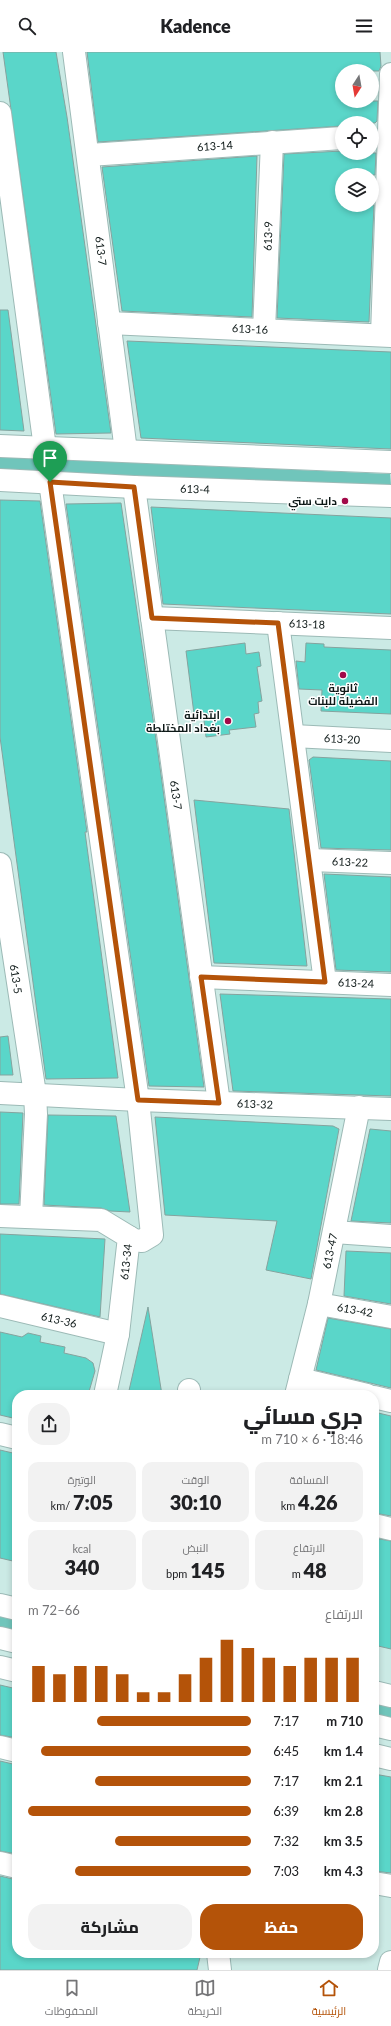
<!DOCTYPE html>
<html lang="ar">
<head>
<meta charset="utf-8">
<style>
  :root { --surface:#fff; --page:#f2f2f2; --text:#202124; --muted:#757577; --line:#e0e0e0; --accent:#b45309 }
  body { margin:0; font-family:Lato,Cairo,sans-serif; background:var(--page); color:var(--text); direction:rtl; height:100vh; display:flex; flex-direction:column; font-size:15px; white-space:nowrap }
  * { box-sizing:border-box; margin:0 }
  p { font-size:13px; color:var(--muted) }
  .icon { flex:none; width:22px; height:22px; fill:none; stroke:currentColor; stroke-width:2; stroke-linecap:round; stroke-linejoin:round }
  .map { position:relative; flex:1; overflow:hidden; direction:ltr }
  .details { position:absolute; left:12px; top:1338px; width:367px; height:568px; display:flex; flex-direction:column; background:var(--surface); border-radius:16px; box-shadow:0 2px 6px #0003; direction:rtl }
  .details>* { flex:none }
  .needle { width:26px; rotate:191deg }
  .controls { position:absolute; left:335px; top:12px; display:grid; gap:8px }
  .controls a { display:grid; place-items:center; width:44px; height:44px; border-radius:50%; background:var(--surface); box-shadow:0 2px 6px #0003; font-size:20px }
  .pin { position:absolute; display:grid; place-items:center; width:34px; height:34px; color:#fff; margin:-41px -17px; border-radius:50% 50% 50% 0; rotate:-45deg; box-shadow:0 0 4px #0007 }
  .pin .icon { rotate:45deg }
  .round { display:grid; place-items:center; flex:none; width:42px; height:42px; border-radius:16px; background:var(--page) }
  .head { display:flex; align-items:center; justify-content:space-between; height:68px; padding:0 16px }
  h1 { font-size:22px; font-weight:800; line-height:30px }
  .metrics { display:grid; grid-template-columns:repeat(3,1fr); gap:6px; height:68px; padding:4px 16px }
  .metrics div { display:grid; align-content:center; border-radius:10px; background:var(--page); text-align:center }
  .metrics b { font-size:20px; font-weight:800 }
  .metrics small { font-size:11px; font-weight:400 }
  .metrics p { font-size:11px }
  .chart { height:112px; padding:8px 16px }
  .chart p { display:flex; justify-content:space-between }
  .chart svg { width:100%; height:72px; margin-top:4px; stroke:var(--accent); stroke-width:6 }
  .primary-button { display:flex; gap:8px; margin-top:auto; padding:8px 16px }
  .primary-button a { flex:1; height:46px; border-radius:16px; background:var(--accent); color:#fff; font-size:16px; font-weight:800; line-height:46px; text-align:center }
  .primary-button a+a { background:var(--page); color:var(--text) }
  ul { padding:0 16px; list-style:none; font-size:13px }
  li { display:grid; grid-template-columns:64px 48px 1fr; align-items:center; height:30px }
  li i { height:10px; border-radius:5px; background:var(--accent) }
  header { display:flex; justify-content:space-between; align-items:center; height:52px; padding:0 16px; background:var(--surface); font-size:18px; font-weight:800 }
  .tabs { display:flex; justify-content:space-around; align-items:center; height:56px; border-top:1px solid var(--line); background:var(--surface); font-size:11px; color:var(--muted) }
  .tabs a { display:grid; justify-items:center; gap:2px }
  .tabs .selected { color:var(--accent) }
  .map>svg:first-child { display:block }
  .green { fill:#70c5bb }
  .building { fill:#5ad6c9; stroke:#85a39e }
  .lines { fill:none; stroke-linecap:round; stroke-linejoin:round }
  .minor-casing { stroke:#9cbab6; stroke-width:24 }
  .major-casing { stroke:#9cbab6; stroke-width:24 }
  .minor { stroke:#fff; stroke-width:22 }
  .major { stroke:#fff; stroke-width:22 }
  .route-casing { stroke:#fff; stroke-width:8 }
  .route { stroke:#b45309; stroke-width:5 }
  .poi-dot { fill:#a20949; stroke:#fff; stroke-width:1.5 }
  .labels { text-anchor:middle; stroke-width:3; stroke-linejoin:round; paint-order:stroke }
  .street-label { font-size:11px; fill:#0d1817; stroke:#fff }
  .poi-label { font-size:11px; font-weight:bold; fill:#0d1817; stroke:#fff; text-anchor:end }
</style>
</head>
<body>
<header><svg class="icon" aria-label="menu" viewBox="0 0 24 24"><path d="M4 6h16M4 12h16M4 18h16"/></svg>Kadence<svg class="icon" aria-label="search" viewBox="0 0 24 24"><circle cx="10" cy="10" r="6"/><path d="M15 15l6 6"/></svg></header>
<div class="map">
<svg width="391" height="1918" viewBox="0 0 391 1918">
  <rect width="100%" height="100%" fill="#cbeae5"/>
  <g class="green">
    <polygon points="0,405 390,422 391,434 0,418"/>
    <polygon points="0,1560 17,1564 17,1579 0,1575"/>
    <polygon points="374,1647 391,1651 391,1666 374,1662"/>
  </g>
  <g class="building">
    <polygon points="3,0 56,0 67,65 111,381 56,382"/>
    <polygon points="87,0 380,0 381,14 379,19 342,19 342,49 378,49 377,69 375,71 342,71 342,74 98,90"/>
    <polygon points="342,99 342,101 376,101 375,123 342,123 342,153 374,153 369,270 277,266 284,102"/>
    <polygon points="257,104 252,265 122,259 102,115"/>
    <polygon points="0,258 8,258 24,379 0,378"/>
    <polygon points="127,289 391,300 391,397 141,386"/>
    <polygon points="0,448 40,449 87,780 85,780 118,1026 46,1027 0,685"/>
    <polygon points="121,451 158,701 204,1035 149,1034 66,452"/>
    <polygon points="151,455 391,466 391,562 163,552"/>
    <polygon points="245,591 246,602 259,600 261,614 257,615 262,649 258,650 259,661 254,662 256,675 229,678 230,682 206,685 203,660 194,662 186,599"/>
    <polygon points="306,591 324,592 324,595 391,598 391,662 321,659 322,638 299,637 296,609 305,610"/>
    <polygon points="313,705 391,709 391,798 321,796 309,708"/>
    <polygon points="194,748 289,757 307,914 214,911"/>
    <polygon points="324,822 391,825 391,920 336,918"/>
    <polygon points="220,942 391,947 391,1044 233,1039"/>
    <polygon points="8,984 13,1023 0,1023 0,985"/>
    <polygon points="0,1060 23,1061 19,1152 0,1152"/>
    <polygon points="48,1063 116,1064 130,1160 110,1159 101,1156 44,1153"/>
    <polygon points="155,1065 333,1074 339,1077 311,1227 266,1218 277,1169 165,1163"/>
    <polygon points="370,1077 391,1079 391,1171 351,1169"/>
    <polygon points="0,1182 105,1187 100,1265 0,1242"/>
    <polygon points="346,1199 391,1201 391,1252 344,1244"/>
    <polygon points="148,1255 162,1343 128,1343"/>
    <polygon points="328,1266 391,1277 391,1336 316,1318"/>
    <polygon points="0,1280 22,1285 28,1281 41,1284 40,1290 65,1295 64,1301 86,1306 93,1311 95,1319 88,1343 17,1343 17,1367 0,1363"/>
    <polygon points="374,1360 391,1364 391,1464 374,1461"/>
    <polygon points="0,1398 17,1402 17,1510 0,1506"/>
    <polygon points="374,1486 391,1489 391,1597 374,1593"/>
    <polygon points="0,1633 17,1637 17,1686 0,1683"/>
    <polygon points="0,1709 17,1713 17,1802 0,1799"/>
    <polygon points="374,1722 391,1725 391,1821 374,1819"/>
    <polygon points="0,1824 17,1828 17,1901 201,1901 197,1918 0,1918"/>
  </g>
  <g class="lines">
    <defs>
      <g id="minor">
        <polyline points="74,0 126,399"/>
        <polyline points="0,61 45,396"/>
        <polyline points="89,103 342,86"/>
        <polyline points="109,271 391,284"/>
        <polyline points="264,278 272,90"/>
        <polyline points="382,283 391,22"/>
        <polyline points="0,394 391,410"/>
        <polyline points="0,428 134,435 391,444"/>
        <polyline points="50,430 138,1048 152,1183 142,1189 134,1188 129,1185"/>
        <polyline points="134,435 219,1051"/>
        <polyline points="152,566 391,576"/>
        <polyline points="278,571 325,930"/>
        <polyline points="293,684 391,689"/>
        <polyline points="310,808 391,811"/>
        <polyline points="0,812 35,1042 36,1062 31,1165"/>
        <polyline points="201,925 391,933"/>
        <polyline points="0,1041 138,1048 391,1057"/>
        <polyline points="0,1164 101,1168 129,1185 118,1282 105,1343"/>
        <polyline points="334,1180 391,1184"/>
        <polyline points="319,1252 391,1265"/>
        <polyline points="0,1254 118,1282"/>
        <polyline points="300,1327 367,1343"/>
        <polyline points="189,1338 189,1343"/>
        <polyline points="296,1343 319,1252 359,1055"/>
        <polyline points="374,1345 391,1349"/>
        <polyline points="0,1382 17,1386"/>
        <polyline points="374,1473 391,1477"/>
        <polyline points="0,1615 17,1619"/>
        <polyline points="0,1695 17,1699"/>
        <polyline points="374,1703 391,1707"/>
        <polyline points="0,1811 17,1815"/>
        <polyline points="374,1831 391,1834"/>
        <polyline points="218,1901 220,1918"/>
        <polyline points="389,1918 391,1910"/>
      </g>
      <g id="major">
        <polyline points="0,1553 17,1557"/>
        <polyline points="0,1586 17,1590"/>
        <polyline points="374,1640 391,1644"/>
        <polyline points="374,1673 391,1677"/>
      </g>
    </defs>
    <use href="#minor" class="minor-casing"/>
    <use href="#major" class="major-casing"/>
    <use href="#minor" class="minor"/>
    <use href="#major" class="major"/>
  </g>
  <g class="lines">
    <defs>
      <polygon id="route" points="50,430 134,435 152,566 278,571 325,930 201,925 219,1051 138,1048"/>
    </defs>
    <use href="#route" class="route-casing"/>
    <use href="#route" class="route"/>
  </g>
  <g class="poi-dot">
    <circle cx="345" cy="449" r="4"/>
    <circle cx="343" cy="623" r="4"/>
    <circle cx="228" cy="669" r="4"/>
  </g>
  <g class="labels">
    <g class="street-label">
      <text transform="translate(215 94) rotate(-4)" y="4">613-14</text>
      <text transform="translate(268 184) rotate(-88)" y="4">613-9</text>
      <text transform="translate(101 199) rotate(83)" y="4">613-7</text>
      <text transform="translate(250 277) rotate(3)" y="4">613-16</text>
      <text transform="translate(195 437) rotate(2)" y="4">613-4</text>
      <text transform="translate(307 572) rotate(2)" y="4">613-18</text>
      <text transform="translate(342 687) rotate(3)" y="4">613-20</text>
      <text transform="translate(176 743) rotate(82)" y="4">613-7</text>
      <text transform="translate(350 810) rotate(2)" y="4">613-22</text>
      <text transform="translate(16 927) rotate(81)" y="4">613-5</text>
      <text transform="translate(356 931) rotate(2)" y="4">613-24</text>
      <text transform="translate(255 1052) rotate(2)" y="4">613-32</text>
      <text transform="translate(330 1199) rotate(-78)" y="4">613-47</text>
      <text transform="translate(126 1210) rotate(-84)" y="4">613-34</text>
      <text transform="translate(355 1258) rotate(10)" y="4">613-42</text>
      <text transform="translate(59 1268) rotate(13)" y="4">613-36</text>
    </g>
    <g class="poi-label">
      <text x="337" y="453">دايت ستي</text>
      <text x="343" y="640" text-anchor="middle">ثانوية<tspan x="343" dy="13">الفضيلة للبنات</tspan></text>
      <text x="220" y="667">ابتدائية<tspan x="220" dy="13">بغداد المختلطة</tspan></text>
    </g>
  </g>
</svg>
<div class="controls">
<a><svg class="needle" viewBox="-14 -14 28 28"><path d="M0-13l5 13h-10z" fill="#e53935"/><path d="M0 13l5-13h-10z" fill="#757577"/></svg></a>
<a><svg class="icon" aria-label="locate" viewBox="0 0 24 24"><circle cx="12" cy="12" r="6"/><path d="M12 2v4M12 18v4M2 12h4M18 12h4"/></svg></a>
<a><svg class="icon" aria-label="layers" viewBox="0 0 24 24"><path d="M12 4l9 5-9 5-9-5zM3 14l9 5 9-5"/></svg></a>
</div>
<div class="pin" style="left:50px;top:430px;background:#1e9e55"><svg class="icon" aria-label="arrive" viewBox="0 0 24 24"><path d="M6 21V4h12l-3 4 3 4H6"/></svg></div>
<section class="details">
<div class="head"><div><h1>جري مسائي</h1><p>18:46 · 6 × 710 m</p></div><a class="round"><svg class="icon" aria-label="share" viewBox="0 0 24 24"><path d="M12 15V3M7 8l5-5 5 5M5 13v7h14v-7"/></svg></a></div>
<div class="metrics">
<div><p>المسافة</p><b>4.26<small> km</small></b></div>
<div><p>الوقت</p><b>30:10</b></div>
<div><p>الوتيرة</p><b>7:05<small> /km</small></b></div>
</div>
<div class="metrics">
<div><p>الارتفاع</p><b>48<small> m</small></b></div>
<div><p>النبض</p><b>145<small> bpm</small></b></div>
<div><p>kcal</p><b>340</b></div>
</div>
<div class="chart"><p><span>الارتفاع</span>66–72 m</p>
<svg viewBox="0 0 160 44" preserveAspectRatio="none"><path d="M5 44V22M15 44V27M25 44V22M35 44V22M45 44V27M55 44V38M65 44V38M75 44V27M85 44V17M95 44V6M105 44V11M115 44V17M125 44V22M135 44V17M145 44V17M155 44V17"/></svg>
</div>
<ul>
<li><b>710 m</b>7:17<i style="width:69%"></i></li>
<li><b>1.4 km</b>6:45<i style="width:94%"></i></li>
<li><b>2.1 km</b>7:17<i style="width:70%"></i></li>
<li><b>2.8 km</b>6:39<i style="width:100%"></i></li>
<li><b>3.5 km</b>7:32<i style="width:61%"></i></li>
<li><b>4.3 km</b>7:03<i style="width:79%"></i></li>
</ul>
<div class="primary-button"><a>حفظ</a><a>مشاركة</a></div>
</section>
</div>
<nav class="tabs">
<a class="selected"><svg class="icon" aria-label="home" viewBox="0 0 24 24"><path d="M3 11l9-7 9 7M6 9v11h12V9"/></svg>الرئيسية</a>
<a><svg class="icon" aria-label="map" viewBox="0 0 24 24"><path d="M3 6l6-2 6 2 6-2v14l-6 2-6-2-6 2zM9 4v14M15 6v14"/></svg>الخريطة</a>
<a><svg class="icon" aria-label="saved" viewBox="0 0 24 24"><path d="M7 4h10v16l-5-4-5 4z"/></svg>المحفوظات</a>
</nav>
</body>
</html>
